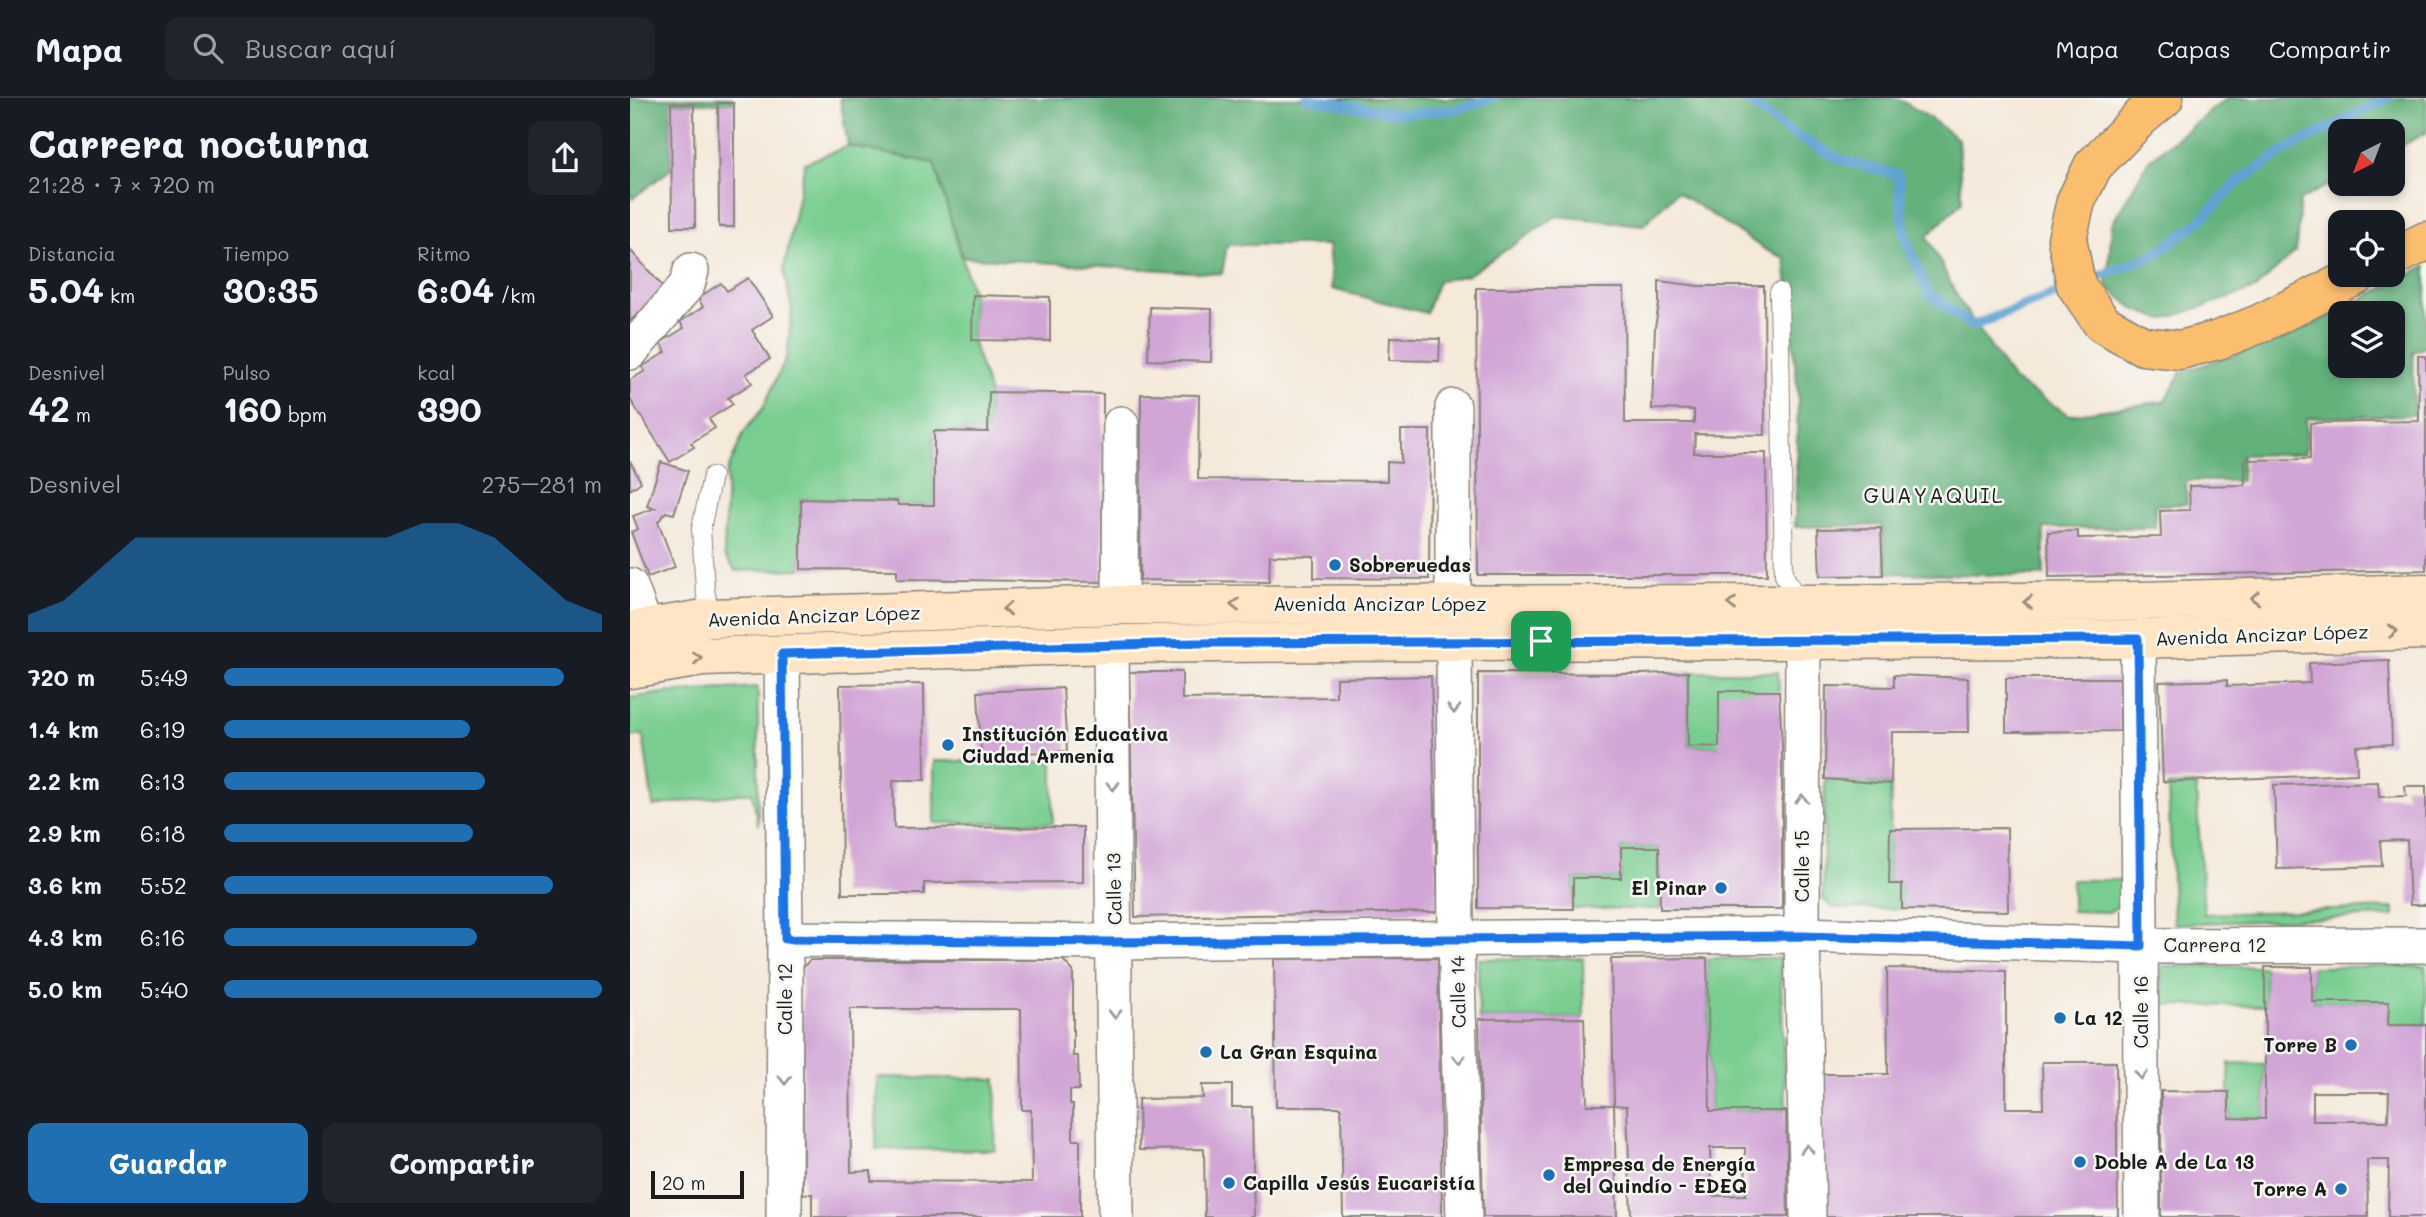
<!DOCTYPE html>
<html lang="es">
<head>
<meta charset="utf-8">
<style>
  :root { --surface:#171b24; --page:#20242c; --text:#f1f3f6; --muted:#9ea1a6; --line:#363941; --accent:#1f6fb2 }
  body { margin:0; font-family:Mali,sans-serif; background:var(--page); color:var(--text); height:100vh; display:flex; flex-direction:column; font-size:26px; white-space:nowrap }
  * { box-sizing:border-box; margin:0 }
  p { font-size:23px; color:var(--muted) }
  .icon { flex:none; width:38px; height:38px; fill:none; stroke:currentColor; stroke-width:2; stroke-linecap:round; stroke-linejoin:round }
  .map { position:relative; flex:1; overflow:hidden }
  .details { display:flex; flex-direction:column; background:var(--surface); width:630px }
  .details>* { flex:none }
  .needle { width:46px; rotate:222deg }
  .controls { position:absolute; left:1698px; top:21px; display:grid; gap:14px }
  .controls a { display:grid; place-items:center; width:77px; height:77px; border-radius:14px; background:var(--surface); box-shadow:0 4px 10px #0003; font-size:35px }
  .scale { position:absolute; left:21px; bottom:18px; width:93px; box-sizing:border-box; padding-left:7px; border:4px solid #1c1c1c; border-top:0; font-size:19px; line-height:24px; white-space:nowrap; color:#1c1c1c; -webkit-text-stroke:5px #f6f6f2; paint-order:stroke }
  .pin { position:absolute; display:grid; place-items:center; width:60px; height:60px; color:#fff; margin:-30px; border-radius:14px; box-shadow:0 4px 10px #0006 }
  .round { display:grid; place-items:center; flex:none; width:74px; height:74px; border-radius:14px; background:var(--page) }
  .head { display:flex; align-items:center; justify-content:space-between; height:119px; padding:0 28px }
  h1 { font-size:38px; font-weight:700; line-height:52px }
  .metrics { display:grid; grid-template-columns:repeat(3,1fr); gap:10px; height:119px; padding:7px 28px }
  .metrics div { display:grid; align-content:center }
  .metrics b { font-size:35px; font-weight:700 }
  .metrics small { font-size:19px; font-weight:400 }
  .metrics p { font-size:19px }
  .chart { height:196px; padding:14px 28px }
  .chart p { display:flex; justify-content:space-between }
  .chart svg { width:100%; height:126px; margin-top:7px; fill:var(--accent); opacity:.7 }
  .action { display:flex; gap:14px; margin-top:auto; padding:14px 28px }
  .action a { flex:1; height:80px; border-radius:14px; background:var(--accent); color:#fff; font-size:28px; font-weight:700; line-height:80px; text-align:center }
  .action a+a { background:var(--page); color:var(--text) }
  ul { padding:0 28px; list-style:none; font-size:23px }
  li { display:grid; grid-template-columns:112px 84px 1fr; align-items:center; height:52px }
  li i { height:18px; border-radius:9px; background:var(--accent) }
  header { display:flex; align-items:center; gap:42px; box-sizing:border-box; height:98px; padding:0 35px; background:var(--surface); border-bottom:2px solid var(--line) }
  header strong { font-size:33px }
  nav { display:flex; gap:38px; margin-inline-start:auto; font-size:24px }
  .search { width:490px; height:63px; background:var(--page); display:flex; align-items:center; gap:18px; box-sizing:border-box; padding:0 24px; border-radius:14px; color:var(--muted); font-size:26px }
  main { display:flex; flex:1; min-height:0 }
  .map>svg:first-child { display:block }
  .green { fill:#79cd90; stroke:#4a7456; stroke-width:2 }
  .forest { fill:#62b07a; stroke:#3f664b; stroke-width:2; fill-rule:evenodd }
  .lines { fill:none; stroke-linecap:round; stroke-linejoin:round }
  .stream { stroke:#5fa2d3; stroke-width:10 }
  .building { fill:#d1a5d6; fill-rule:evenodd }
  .lane-casing { stroke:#88827b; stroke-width:20 }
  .street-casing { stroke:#88827b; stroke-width:38 }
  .secondary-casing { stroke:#88827b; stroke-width:41 }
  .primary-casing { stroke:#88827b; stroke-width:41 }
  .lane { stroke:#fff; stroke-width:18 }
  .street { stroke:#fff; stroke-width:35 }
  .secondary { stroke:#fde5c5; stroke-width:38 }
  .primary { stroke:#fabe6e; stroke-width:38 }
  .oneway { stroke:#988b79 }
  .oneway2 { stroke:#999 }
  .route-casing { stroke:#fff; stroke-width:14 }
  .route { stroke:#1a73e8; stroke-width:9 }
  .poi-dot { fill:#1f6fb2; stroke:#f6f6f2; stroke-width:2.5 }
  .labels { text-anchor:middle; stroke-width:5; stroke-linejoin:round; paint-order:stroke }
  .poi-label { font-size:19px; font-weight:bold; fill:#1c1c1c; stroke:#f6f6f2; text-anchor:start }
  .street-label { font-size:19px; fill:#1c1c1c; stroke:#f6f6f2 }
  .neighbourhood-label { font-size:21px; letter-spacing:2px; fill:#1c1c1c; stroke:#f6f6f2 }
</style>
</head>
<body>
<header>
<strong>Mapa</strong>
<div class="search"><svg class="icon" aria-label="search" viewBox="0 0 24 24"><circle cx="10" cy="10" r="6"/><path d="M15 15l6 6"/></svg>Buscar aquí</div>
<nav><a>Mapa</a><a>Capas</a><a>Compartir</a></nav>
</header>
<main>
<section class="details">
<div class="head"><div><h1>Carrera nocturna</h1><p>21:28 · 7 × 720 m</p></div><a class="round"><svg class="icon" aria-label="share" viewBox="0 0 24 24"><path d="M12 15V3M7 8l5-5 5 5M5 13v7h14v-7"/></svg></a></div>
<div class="metrics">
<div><p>Distancia</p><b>5.04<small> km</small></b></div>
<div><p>Tiempo</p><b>30:35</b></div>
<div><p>Ritmo</p><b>6:04<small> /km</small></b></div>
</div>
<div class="metrics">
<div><p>Desnivel</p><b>42<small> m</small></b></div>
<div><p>Pulso</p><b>160<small> bpm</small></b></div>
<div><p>kcal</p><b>390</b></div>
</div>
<div class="chart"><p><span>Desnivel</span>275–281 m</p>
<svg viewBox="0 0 160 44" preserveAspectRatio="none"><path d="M0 44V38L10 33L20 22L30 11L40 11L50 11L60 11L70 11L80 11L90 11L100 11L110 6L120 6L130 11L140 22L150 33L160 38V44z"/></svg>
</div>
<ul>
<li><b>720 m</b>5:49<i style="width:90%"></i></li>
<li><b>1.4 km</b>6:19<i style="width:65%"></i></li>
<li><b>2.2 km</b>6:13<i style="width:69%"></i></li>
<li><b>2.9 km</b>6:18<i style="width:66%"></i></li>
<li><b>3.6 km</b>5:52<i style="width:87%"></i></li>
<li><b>4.3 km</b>6:16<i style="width:67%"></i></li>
<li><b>5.0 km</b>5:40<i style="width:100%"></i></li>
</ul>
<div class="action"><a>Guardar</a><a>Compartir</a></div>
</section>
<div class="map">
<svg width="1796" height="1119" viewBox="0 0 1796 1119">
  <rect width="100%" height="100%" fill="#f6f6f2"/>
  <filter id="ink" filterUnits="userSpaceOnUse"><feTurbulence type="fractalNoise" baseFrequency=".0143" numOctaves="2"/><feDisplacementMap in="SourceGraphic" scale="14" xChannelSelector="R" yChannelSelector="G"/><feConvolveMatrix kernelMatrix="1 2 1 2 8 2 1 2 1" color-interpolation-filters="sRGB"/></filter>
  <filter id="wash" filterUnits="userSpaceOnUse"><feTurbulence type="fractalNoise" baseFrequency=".00686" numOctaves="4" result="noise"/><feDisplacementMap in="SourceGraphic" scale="28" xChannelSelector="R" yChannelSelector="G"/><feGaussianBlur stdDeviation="1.57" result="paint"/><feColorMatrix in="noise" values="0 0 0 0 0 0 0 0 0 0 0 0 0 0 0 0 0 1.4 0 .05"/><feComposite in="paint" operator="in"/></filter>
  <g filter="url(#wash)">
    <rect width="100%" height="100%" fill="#f5e9da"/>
    <g class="green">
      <polygon points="218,48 304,65 343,197 342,242 359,294 358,334 304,333 304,407 268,407 267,403 171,401 171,471 106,473 94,457 97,374 114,334 133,310 157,258 162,213 154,171 175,65"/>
      <polygon points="1058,574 1148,574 1149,593 1089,649 1058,648"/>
      <polygon points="128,589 128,727 122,694 23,708 13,637 0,639 0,600 32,595"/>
      <polygon points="304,663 423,664 423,725 304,725"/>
      <polygon points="1195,681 1261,686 1259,785 1272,786 1272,811 1203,810 1193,801"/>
      <polygon points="1566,687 1574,816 1764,810 1764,818 1544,826 1538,688"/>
      <polygon points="991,749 1029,749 1030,811 943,811 943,780 991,780"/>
      <polygon points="1442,782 1492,782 1490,807 1479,814 1442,813"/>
      <polygon points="953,860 954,920 849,921 848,861"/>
      <polygon points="1077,860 1150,860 1156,1013 1080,1013"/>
      <polygon points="1532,868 1635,869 1635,908 1531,907"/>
      <polygon points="1796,868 1796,927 1758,927 1758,904 1682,904 1682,869"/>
      <polygon points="1599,965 1635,966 1635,1021 1599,1020"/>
      <polygon points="247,979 366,981 365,1052 246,1051"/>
    </g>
    <g class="forest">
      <polygon points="0,0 102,0 104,5 41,5 41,71 3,100 0,96"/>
      <path d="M 210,0 L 1267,0 L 1297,18 L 1328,41 L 1332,104 L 1297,138 L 1329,202 L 1383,282 L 1440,317 L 1535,303 L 1551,274 L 1656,240 L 1796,168 L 1796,249 L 1783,254 L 1784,317 L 1677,320 L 1675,356 L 1612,357 L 1611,383 L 1556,383 L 1557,406 L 1525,407 L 1525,430 L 1414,430 L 1414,478 L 1256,475 L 1252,427 L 1165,429 L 1168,298 L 1155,160 L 1136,152 L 1047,94 L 1013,127 L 927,118 L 838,177 L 808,183 L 796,215 L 702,191 L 698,147 L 597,147 L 592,176 L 332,159 L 304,65 L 218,48 ZM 1762,215 L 1762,268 L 1710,268 L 1710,215 Z"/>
      <polygon points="1597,0 1796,0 1796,35 1762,53 1762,33 1710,33 1710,81 1670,102 1666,153 1625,191 1533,222 1504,211 1477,188 1482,126 1519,62"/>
    </g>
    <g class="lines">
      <g class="stream">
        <polyline points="677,0 769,16 825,12 863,0"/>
        <polyline points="1114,0 1159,34 1211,62 1268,77 1275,139 1298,195 1342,228 1440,190"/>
        <polyline points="1454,184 1524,157 1569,124 1607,85 1656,52 1758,0"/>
      </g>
    </g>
    <g id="blocks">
      <g class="building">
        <polygon points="41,5 64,6 65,129 42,129"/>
        <polygon points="88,5 104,5 104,129 89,129"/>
        <polygon points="0,152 35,191 0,223"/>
        <polygon points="118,180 143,218 122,232 140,261 116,276 122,285 98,300 103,306 79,321 85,330 61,345 64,349 40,364 0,301 0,282 15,273 12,269 36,254 30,245 54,230 50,224 73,209 68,200 91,185 97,193"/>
        <polygon points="1029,183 1069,188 1134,188 1135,337 1065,336 1064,355 1136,355 1137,477 848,477 846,190 994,190 995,325 1064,325 1064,312 1022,311 1025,229 1029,206"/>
        <polygon points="343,197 420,199 420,243 342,242"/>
        <polygon points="520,209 582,211 581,264 518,262"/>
        <polygon points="760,239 810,241 809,263 759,262"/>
        <polygon points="1788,258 1796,258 1796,472 1419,479 1418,434 1448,433 1448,440 1531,439 1530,413 1560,412 1559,388 1615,387 1615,362 1680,361 1680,325 1789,323"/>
        <polygon points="359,294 473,296 472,484 267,481 267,472 171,471 171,401 267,403 268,407 304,407 304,333 358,334"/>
        <polygon points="511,296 569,297 568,381 757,383 757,364 771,365 771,332 800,332 799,481 684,480 684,458 640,457 639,484 510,482"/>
        <polygon points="0,363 11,384 0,392"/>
        <polygon points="31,364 58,373 44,416 36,414 28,424 45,469 18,479 1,434 8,431 3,418 25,410 17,408"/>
        <polygon points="1251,430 1253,477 1190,478 1188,431"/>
        <polygon points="1759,562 1762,646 1726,648 1727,676 1533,684 1529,584 1597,582 1597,588 1680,585 1679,565"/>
        <polygon points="499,574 552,574 552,601 706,599 706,580 801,578 808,814 505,819"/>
        <polygon points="1058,574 1058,648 1089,649 1089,593 1149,593 1152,647 1152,811 1030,811 1029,749 991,749 991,780 943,780 943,811 848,810 848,575 1012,576"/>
        <polygon points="1264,577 1338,580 1339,634 1262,634 1261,686 1195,681 1196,588 1264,589"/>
        <polygon points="1376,580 1490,580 1490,633 1376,634"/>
        <polygon points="294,586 295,682 263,682 264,730 453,729 453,784 294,785 294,796 212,796 210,587"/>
        <polygon points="433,590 437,653 351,657 348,594"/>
        <polygon points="1748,684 1749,699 1776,698 1775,688 1796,688 1796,807 1780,807 1777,742 1750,743 1752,768 1647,771 1644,687"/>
        <polygon points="1377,730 1378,813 1272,811 1272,786 1259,786 1260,731"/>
        <polygon points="808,860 812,1119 713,1119 711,1009 646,1009 644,861"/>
        <path d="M 1077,860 L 1080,1013 L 1156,1013 L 1158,1119 L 1001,1119 L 997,1008 L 984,1007 L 987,1119 L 853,1119 L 849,921 L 954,920 L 957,1007 L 984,1007 L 981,861 ZM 1080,1050 L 1115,1050 L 1116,1097 L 1081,1098 Z"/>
        <path d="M 180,862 L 433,862 L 443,873 L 443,958 L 448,958 L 449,992 L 440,992 L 440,1006 L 443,1006 L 443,1042 L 450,1042 L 450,1119 L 182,1119 L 182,1096 L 173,1096 L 172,870 ZM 220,911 L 391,911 L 392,1012 L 401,1012 L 402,1084 L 241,1083 L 241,1073 L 221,1074 Z"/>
        <path d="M 1635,869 L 1682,869 L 1682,904 L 1759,904 L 1758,927 L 1796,927 L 1796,1119 L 1758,1119 L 1759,1062 L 1737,1062 L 1738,1119 L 1531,1119 L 1531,993 L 1599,994 L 1599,1020 L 1635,1021 ZM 1683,994 L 1759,994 L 1758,1023 L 1683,1023 Z"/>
        <polygon points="1257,870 1376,873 1376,1010 1413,1010 1412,964 1486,964 1488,1119 1193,1119 1192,976 1258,976"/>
        <polygon points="572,987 602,987 602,1009 622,1009 624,1119 575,1119 574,1051 509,1052 508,1001 573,1000"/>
      </g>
    </g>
  </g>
  <g filter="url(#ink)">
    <use href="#blocks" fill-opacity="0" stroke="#88827b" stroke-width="2"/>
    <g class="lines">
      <defs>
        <g id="lane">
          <polyline points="1149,194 1154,477 1170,506"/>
          <polyline points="80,520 75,491 71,431 82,378"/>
        </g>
        <g id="street">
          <polyline points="0,254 57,187 61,173"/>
          <polyline points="0,488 15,529"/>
          <polyline points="823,506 823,309"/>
          <polyline points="490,507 491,326"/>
          <polyline points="1508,541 1512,1119"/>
          <polyline points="824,543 826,841 834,1119"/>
          <polyline points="1173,544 1172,837 1178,1119"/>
          <polyline points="481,546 486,1119"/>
          <polyline points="152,556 155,841 154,1119"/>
          <polyline points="155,841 484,844 1172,837 1511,848 1796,847"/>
        </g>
        <g id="secondary">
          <polyline points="0,533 80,520 490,507 1170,506 1510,503 1796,495"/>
          <polyline points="0,571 72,559 481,546 824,543 1508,541 1796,532"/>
        </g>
        <g id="primary">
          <polyline points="1534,0 1511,19 1463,68 1446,103 1437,141 1446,187 1472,225 1513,248 1550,252 1588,242 1629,226 1728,177"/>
          <polyline points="1762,160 1796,143"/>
        </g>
      </defs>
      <use href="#lane" class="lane-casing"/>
      <use href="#street" class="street-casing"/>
      <use href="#secondary" class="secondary-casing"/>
      <use href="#primary" class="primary-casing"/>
      <use href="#lane" class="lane"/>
      <use href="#street" class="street"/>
      <use href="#secondary" class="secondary"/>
      <use href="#primary" class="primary"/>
    </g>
    <defs><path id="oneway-chevron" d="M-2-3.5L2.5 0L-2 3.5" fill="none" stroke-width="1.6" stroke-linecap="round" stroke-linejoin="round" transform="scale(1.75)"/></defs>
    <g class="oneway">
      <use href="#oneway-chevron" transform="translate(1625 500) rotate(178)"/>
      <use href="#oneway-chevron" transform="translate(1398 504) rotate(179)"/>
      <use href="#oneway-chevron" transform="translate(1102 506) rotate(-180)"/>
      <use href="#oneway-chevron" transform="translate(605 507) rotate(180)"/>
      <use href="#oneway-chevron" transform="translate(377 511) rotate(178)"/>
      <use href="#oneway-chevron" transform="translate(1763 533) rotate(-2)"/>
      <use href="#oneway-chevron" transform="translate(67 560) rotate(-6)"/>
    </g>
    <g class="oneway2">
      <use href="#oneway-chevron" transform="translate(824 611) rotate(90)"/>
      <use href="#oneway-chevron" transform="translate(483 688) rotate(89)"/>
      <use href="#oneway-chevron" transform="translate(1172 701) rotate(-90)"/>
      <use href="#oneway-chevron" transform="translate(485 916) rotate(90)"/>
      <use href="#oneway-chevron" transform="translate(829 961) rotate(89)"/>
      <use href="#oneway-chevron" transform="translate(1511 977) rotate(90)"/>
      <use href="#oneway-chevron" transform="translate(155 982) rotate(90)"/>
      <use href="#oneway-chevron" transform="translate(1177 1051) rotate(-91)"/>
    </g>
  </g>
  <g class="lines" filter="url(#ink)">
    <defs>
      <polygon id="route" points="1508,541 1511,848 1172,838 484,844 155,841 152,556 567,545"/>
    </defs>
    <use href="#route" class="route-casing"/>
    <use href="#route" class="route"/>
  </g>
  <g class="poi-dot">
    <circle cx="705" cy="467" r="7"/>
    <circle cx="318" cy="647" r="7"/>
    <circle cx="1091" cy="790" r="7"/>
    <circle cx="1430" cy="920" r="7"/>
    <circle cx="1721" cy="947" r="7"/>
    <circle cx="576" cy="954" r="7"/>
    <circle cx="1450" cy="1064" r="7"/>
    <circle cx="919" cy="1077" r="7"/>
    <circle cx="599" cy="1085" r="7"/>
    <circle cx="1711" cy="1091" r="7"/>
  </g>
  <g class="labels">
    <g class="poi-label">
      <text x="719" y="474">Sobreruedas</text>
      <text x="332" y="643">Institución Educativa<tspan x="332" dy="22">Ciudad Armenia</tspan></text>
      <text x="1077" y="797" text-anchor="end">El Pinar</text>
      <text x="1444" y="927">La 12</text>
      <text x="1707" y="954" text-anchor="end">Torre B</text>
      <text x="590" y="961">La Gran Esquina</text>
      <text x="1464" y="1071">Doble A de La 13</text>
      <text x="933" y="1073">Empresa de Energía<tspan x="933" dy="22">del Quindío - EDEQ</tspan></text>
      <text x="613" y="1092">Capilla Jesús Eucaristía</text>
      <text x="1697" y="1098" text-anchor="end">Torre A</text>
    </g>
    <g class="street-label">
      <text x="750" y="513">Avenida Ancizar López</text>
      <text transform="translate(184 518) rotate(-2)" y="7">Avenida Ancizar López</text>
      <text transform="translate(1632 537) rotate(-2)" y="7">Avenida Ancizar López</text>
      <text transform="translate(1172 768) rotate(-90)" y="7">Calle 15</text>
      <text transform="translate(484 791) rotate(-91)" y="7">Calle 13</text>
      <text x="1585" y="854">Carrera 12</text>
      <text transform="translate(828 894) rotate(-91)" y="7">Calle 14</text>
      <text transform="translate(155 901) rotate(-90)" y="7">Calle 12</text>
      <text transform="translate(1511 914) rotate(-90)" y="7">Calle 16</text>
    </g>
    <g class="neighbourhood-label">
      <text x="1304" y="405">GUAYAQUIL</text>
    </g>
  </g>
</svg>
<div class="controls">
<a><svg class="needle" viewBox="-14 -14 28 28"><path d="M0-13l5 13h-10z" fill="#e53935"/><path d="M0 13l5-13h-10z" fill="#9ea1a6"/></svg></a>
<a><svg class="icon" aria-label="locate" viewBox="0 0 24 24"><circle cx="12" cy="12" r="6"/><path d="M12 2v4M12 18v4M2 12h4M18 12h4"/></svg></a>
<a><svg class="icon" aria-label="layers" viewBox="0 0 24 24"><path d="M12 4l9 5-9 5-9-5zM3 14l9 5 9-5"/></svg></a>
</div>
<div class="scale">20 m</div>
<div class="pin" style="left:911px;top:543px;background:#1e9e55"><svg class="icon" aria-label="arrive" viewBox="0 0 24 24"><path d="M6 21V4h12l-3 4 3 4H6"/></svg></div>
</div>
</main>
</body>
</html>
